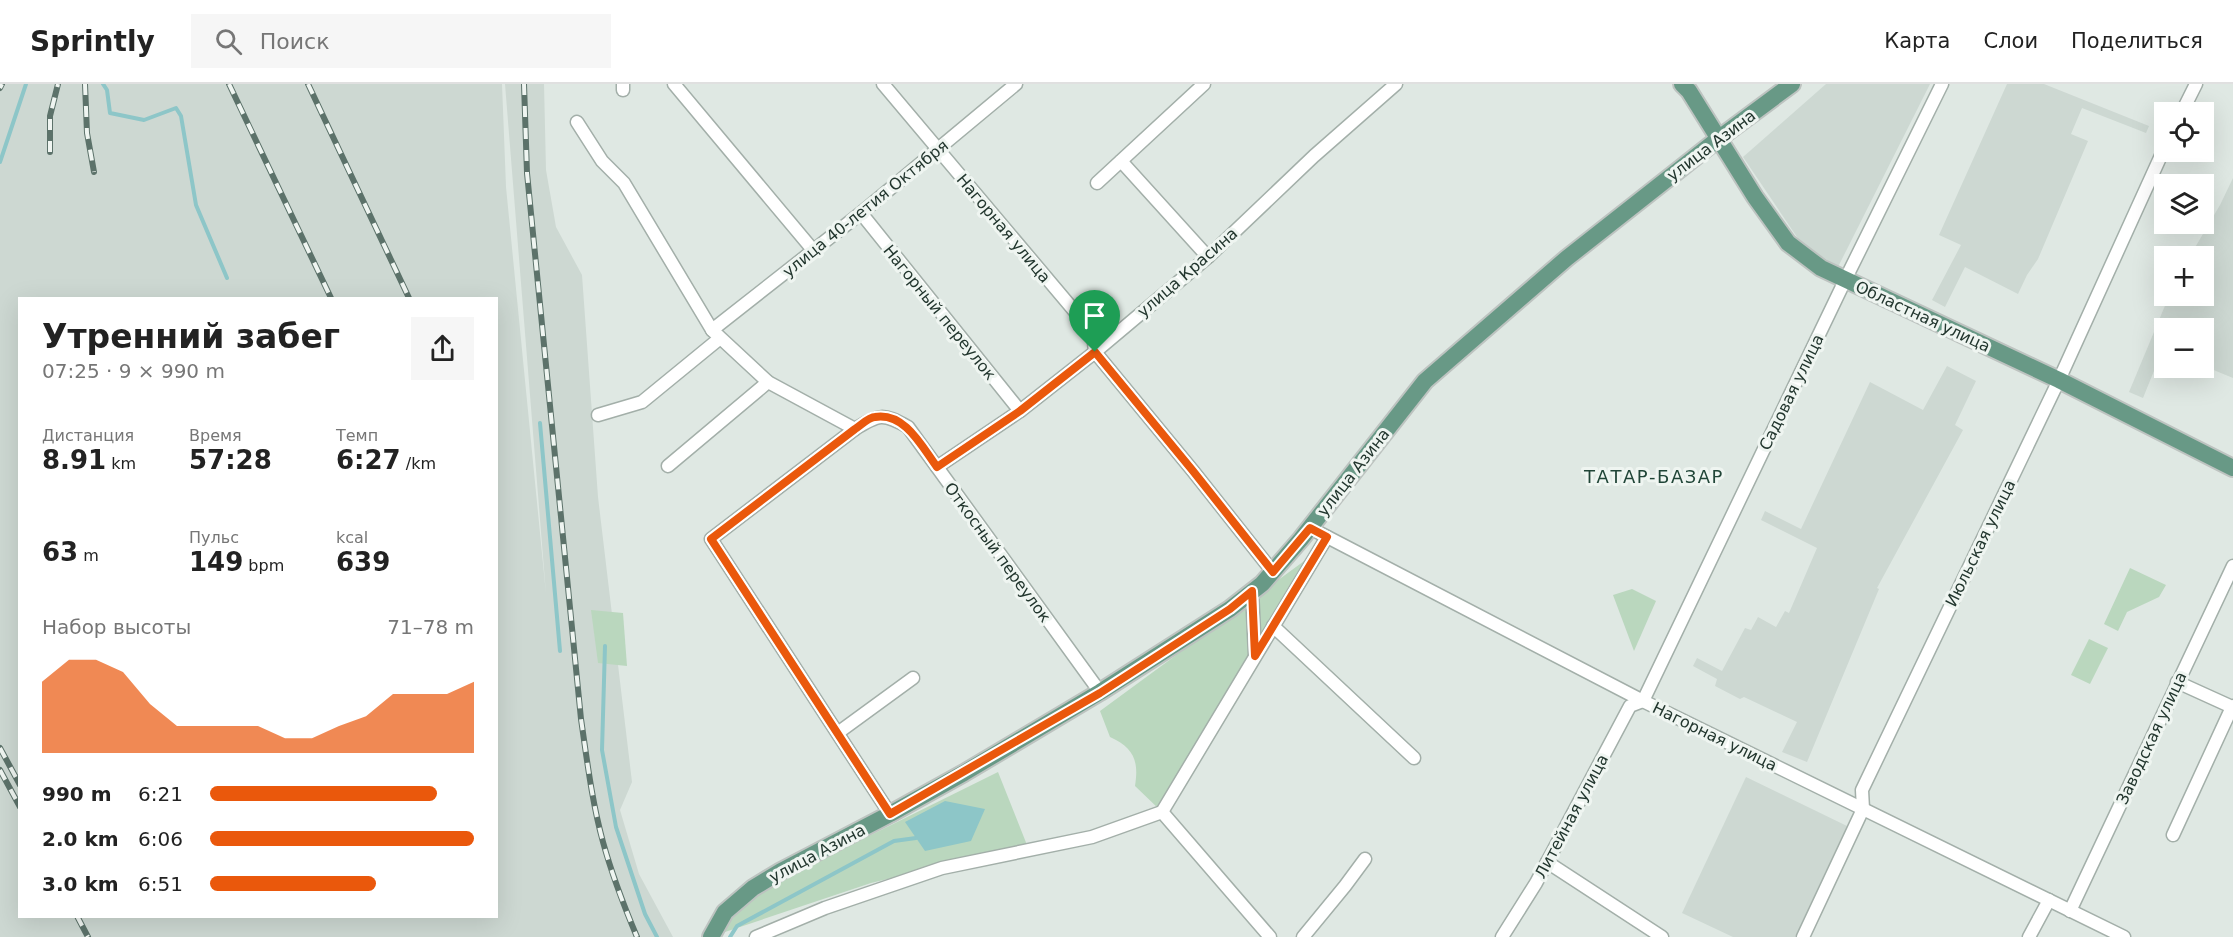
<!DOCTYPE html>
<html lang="ru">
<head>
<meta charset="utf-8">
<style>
  :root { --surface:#fff; --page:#f6f6f6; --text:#222; --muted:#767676; --line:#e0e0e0; --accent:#ea580c }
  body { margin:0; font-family:"DejaVu Sans",sans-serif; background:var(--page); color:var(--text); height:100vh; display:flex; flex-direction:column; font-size:22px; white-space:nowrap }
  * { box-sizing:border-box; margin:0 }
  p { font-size:20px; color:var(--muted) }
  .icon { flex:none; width:33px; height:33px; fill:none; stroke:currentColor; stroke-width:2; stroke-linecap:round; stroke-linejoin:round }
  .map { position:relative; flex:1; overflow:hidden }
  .details { position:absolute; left:18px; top:213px; width:480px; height:621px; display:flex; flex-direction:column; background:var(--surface); border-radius:0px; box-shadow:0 6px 24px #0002 }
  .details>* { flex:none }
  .controls { position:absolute; left:2154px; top:18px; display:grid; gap:12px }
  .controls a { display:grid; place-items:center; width:60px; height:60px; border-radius:0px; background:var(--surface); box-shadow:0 6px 24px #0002; font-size:30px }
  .pin { position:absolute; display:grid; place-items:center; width:51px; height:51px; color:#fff; margin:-62px -26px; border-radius:50% 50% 50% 0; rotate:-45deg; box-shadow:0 0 6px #0007 }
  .pin .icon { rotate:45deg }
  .round { display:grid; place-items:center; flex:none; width:63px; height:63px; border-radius:0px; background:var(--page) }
  .head { display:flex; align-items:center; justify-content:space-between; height:102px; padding:0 24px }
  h1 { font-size:33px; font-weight:700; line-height:45px }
  .figures { display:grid; grid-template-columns:repeat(3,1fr); gap:9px; height:102px; padding:6px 24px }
  .figures div { display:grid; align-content:center }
  .figures b { font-size:26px; font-weight:700 }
  .figures small { font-size:16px; font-weight:400 }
  .figures p { font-size:16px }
  .chart { height:168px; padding:12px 24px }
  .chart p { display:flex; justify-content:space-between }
  .chart svg { width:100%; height:108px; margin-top:6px; fill:var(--accent); opacity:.7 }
  ul { padding:0 24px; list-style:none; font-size:20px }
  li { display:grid; grid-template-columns:96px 72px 1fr; align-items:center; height:45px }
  li i { height:15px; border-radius:8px; background:var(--accent) }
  header { display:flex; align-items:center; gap:36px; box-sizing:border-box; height:84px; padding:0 30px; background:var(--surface); border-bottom:2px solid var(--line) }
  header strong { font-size:28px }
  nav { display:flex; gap:33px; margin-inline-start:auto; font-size:21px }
  .search { width:420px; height:54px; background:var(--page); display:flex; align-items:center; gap:15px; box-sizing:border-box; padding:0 21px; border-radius:0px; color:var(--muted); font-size:22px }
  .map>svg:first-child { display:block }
  .built { fill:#cdd8d2; fill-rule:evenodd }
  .green { fill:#bad7be }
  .water { fill:#8dc6c8 }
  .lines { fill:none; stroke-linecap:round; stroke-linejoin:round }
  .stream { stroke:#8dc6c8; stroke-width:4 }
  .minor-casing { stroke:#a3afa9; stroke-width:15 }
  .major-casing { stroke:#bdc3c0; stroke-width:20 }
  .minor { stroke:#fff; stroke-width:12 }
  .major { stroke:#689986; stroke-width:16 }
  .rail-casing { stroke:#5c726a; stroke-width:6 }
  .rail { stroke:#eff5f1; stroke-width:4; stroke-dasharray:11; stroke-linecap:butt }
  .route-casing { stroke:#fff; stroke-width:12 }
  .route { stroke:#ea580c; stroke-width:8 }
  .labels { text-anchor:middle; stroke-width:6; stroke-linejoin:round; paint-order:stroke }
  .street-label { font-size:16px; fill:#22362e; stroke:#eff5f1 }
  .neighbourhood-label { font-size:18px; letter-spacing:1.5px; fill:#214638; stroke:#eff5f1 }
</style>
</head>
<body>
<header>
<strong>Sprintly</strong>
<div class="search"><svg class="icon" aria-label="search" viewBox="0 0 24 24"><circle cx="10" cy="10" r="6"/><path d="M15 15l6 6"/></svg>Поиск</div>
<nav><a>Карта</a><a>Слои</a><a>Поделиться</a></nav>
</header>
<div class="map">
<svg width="2233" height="853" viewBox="0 0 2233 853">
  <rect width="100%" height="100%" fill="#dfe8e3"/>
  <g class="built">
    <path d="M 0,0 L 502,0 L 506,103 L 546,510 L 505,0 L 544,0 L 546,86 L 556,143 L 582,191 L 598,413 L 632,698 L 620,726 L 639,790 L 673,853 L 0,853 ZM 20,214 L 496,214 L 496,832 L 20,832 Z"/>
    <polygon points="1826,0 1930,0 1838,183 1801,159 1743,73"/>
    <polygon points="2007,0 2044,0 2149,42 2146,49 2082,24 2071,50 2088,57 2038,175 2027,191 2018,210 1965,183 1945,223 1932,216 1961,161 1939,151"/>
    <polygon points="2233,94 2233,294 2204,282 2204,244 2164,244 2164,270 2160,272 2143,314 2129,308 2169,212 2204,212 2204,172 2190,172 2220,121"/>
    <polygon points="1947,282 1976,297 1955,341 1963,346 1877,504 1879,505 1807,678 1782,668 1797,638 1744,613 1740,615 1715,602 1717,595 1693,582 1697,574 1722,587 1745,544 1751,546 1758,533 1776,543 1785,527 1789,529 1817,464 1761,436 1765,427 1801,445 1870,298 1923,326"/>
    <polygon points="1746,693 1847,742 1795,853 1733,853 1682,829"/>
  </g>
  <g class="green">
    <path d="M 1311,472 L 1160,726 L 1135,702 C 1139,677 1134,664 1110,653 L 1100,627 Z"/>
    <polygon points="2130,484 2166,501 2159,513 2127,528 2118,547 2104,540"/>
    <polygon points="1632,505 1656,517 1634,567 1613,511"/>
    <polygon points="591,526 623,529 627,582 598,579"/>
    <polygon points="2089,555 2108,564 2090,600 2071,591"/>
    <path d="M 998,688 L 1027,761 L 871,799 L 722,849 C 736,827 753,814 774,799 Z"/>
  </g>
  <polygon class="water" points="945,717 985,725 971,757 925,767 905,738"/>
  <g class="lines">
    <g class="stream">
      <polyline points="103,0 107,6 110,29 144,36 176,24 181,32 196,121 227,194"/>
      <polyline points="0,78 26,0"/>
      <polyline points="540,339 560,567"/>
      <polyline points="605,562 602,666 616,743 645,830 657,853"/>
      <polyline points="730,853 737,842 894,757 916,754"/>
    </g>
    <defs>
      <g id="minor">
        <polyline points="623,0 623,6"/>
        <polyline points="674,0 813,166"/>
        <polyline points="883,0 1093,249 1095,268 1193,387 1273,488"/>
        <polyline points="2182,28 2196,0"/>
        <polyline points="577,38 602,77 624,99 712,246 768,298 855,345"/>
        <polyline points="1121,77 1208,173"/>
        <polyline points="1097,99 1204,0"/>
        <polyline points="861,129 1020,327"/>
        <polyline points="712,246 861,129 1016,0"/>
        <polyline points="598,331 642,318 719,255"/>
        <polyline points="668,382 768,298"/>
        <polyline points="937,383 1020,327 1095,268 1208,173 1314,72 1396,0"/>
        <polyline points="1310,444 1643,617 2124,853"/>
        <polyline points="1252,507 1255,571"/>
        <polyline points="1273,542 1414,674"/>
        <polyline points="2177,598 2232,623 2233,622"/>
        <polyline points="1643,617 1850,186 1942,0"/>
        <polyline points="839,648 913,594"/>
        <polyline points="1162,728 1270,853"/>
        <path d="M 890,730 L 711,455 L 855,345 C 879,330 883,329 908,343 L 1100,608"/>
        <polyline points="2173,751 2232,623"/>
        <polyline points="1547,778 1662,853"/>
        <polyline points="2070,827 2233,482"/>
        <polyline points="756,853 825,824 942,784 1092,753 1162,728 1327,453"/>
        <polyline points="1303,853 1345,802 1365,775"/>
        <polyline points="1502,853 1536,799 1630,622 1643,617"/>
        <polyline points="1803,853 1863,725 1862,706 2059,296 2164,65"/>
        <polyline points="2029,853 2049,816"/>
      </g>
      <g id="major">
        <polyline points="1682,0 1689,7 1755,113 1788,159 1821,184 2059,296 2233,384"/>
        <polyline points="711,853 725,828 753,804 781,787 890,730 964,689 1100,608 1230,525 1262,500 1301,455 1425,297 1567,174 1718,55 1792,0"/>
      </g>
    </defs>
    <use href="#minor" class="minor-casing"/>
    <use href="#major" class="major-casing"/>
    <use href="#minor" class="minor"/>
    <use href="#major" class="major"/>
    <defs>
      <g id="rail">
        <polyline points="85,0 87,49 94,88"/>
        <polyline points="229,0 331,214"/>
        <polyline points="308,0 409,214"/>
        <path d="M 524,0 L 527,89 L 581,635 C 587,676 592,718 603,758 C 612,791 624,822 637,853"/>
        <polyline points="0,4 2,0"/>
        <polyline points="50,68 50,32 58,0"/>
        <polyline points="0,664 20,701"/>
        <polyline points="0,686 20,723"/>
        <polyline points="77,832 88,853"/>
      </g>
    </defs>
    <use href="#rail" class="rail-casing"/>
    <use href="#rail" class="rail"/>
  </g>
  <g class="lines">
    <defs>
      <path id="route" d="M 1095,268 L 1193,387 L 1273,488 L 1310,444 L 1327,453 L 1255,572 L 1252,507 L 1230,525 L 1100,609 L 890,730 L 711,455 L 855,345 C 861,341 869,333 875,333 C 905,328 922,363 937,383 L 1020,327 Z"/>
    </defs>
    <use href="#route" class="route-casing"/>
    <use href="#route" class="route"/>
  </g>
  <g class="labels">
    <g class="street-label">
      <text transform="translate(1711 61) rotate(-37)" y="6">улица Азина</text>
      <text transform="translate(865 124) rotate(-39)" y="6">улица 40-летия Октября</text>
      <text transform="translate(1004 144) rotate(50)" y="6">Нагорная улица</text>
      <text transform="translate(1187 188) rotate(-41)" y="6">улица Красина</text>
      <text transform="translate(940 228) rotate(51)" y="6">Нагорный переулок</text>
      <text transform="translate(1923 232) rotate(25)" y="6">Областная улица</text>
      <text transform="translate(1791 308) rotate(-64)" y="6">Садовая улица</text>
      <text transform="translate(1353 388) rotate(-52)" y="6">улица Азина</text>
      <text transform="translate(1980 459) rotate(-64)" y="6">Июльская улица</text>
      <text transform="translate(998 468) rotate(54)" y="6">Откосный переулок</text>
      <text transform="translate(1715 652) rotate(26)" y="6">Нагорная улица</text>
      <text transform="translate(2151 654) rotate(-65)" y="6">Заводская улица</text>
      <text transform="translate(1571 732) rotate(-62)" y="6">Литейная улица</text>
      <text transform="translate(817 769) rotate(-28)" y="6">улица Азина</text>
    </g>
    <g class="neighbourhood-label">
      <text x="1654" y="399">ТАТАР-БАЗАР</text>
    </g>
  </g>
</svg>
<div class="controls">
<a><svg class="icon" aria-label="locate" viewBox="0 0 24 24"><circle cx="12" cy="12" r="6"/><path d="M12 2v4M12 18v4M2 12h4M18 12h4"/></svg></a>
<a><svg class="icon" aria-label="layers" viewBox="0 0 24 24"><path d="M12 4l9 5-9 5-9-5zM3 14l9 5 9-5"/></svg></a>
<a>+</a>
<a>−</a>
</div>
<div class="pin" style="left:1095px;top:268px;background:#1e9e55"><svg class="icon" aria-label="arrive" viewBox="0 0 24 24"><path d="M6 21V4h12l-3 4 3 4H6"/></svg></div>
<section class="details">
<div class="head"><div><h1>Утренний забег</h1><p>07:25 · 9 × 990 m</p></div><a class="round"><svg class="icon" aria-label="share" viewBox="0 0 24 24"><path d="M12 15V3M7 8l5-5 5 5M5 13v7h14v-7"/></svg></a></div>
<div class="figures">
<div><p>Дистанция</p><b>8.91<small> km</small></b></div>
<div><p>Время</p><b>57:28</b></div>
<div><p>Темп</p><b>6:27<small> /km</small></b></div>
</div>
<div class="figures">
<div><b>63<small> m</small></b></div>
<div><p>Пульс</p><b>149<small> bpm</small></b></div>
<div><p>kcal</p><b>639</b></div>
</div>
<div class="chart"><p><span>Набор высоты</span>71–78 m</p>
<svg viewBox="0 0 160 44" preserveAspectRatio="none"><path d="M0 44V15L10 6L20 6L30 11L40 24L50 33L60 33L70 33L80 33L90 38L100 38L110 33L120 29L130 20L140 20L150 20L160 15V44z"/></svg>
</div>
<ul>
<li><b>990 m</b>6:21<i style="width:86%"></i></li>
<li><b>2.0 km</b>6:06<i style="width:100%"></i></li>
<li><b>3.0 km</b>6:51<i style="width:63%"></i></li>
</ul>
</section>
</div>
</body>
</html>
